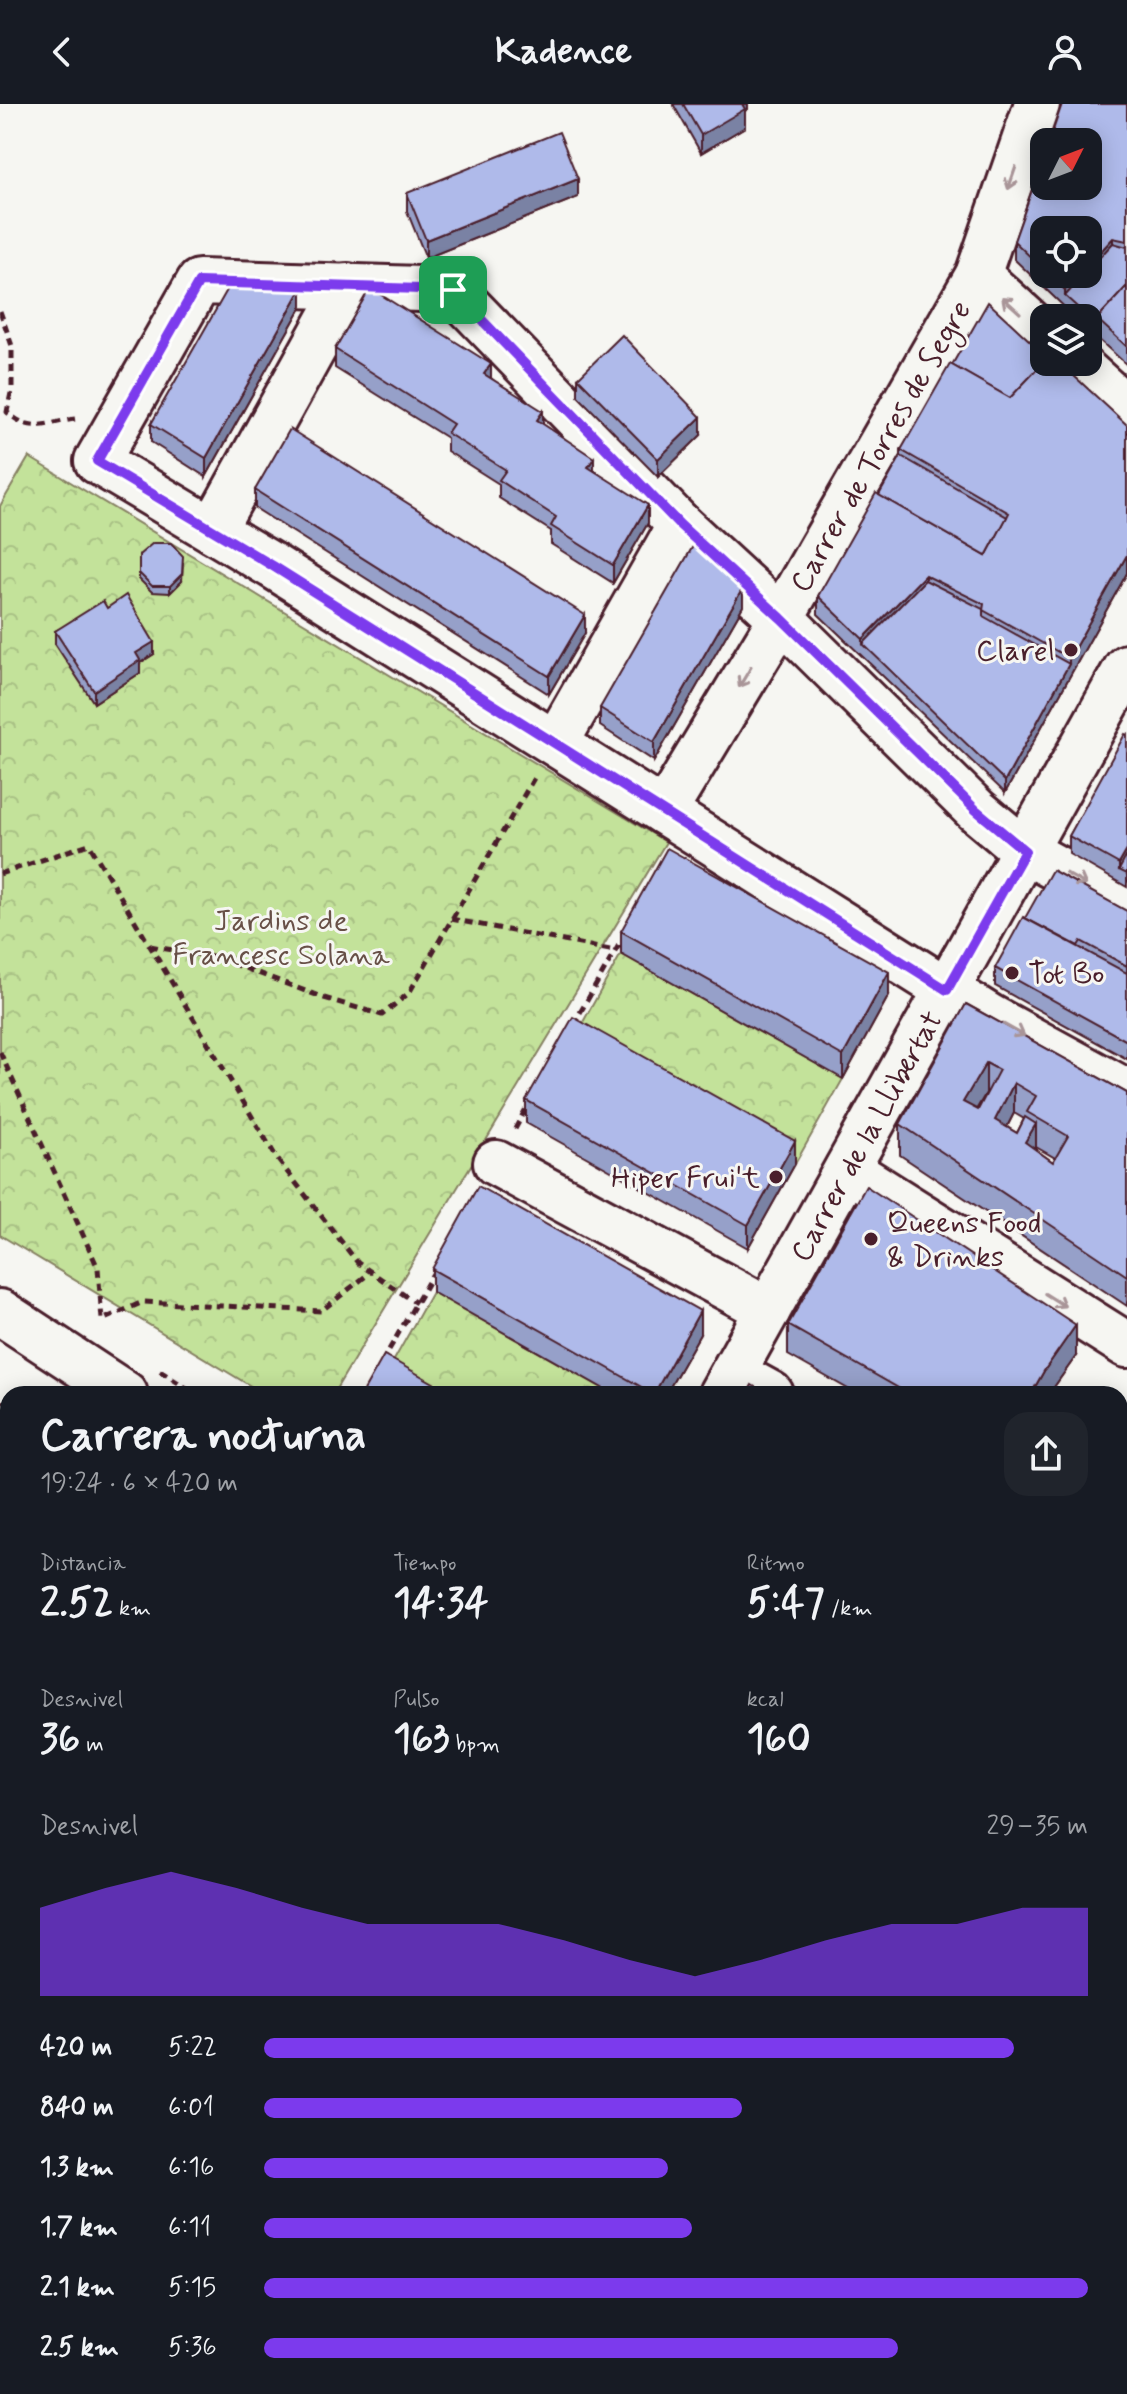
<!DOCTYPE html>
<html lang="es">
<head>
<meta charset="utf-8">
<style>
  :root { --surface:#171b24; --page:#20242c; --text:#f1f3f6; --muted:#9ea1a6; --accent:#7c3aed }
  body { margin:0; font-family:Mynerve,sans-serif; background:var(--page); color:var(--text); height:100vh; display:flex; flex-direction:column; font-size:30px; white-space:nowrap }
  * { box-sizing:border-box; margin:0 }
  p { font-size:26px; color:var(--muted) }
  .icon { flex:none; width:44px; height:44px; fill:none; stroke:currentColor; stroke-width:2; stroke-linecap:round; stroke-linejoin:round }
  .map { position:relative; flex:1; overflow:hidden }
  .panel { position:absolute; left:0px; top:1282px; width:1128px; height:1008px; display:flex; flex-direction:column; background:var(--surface); border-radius:24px 24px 0 0; box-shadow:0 4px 20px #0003 }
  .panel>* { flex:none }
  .needle { width:52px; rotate:48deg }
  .buttons { position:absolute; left:1030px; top:24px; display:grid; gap:16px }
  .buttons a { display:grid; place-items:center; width:72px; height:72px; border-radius:16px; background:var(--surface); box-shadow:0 4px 20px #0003; font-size:40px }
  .pin { position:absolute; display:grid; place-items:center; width:68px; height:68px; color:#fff; margin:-34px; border-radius:16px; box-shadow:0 4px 12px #0006 }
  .round { display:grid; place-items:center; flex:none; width:84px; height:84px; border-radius:24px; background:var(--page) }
  .overview { display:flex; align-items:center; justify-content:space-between; height:136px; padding:0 40px }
  h1 { font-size:44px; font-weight:700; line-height:60px }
  .metrics { display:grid; grid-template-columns:repeat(3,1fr); gap:12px; height:136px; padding:8px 40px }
  .metrics div { display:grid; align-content:center }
  .metrics b { font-size:40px; font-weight:700 }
  .metrics small { font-size:22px; font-weight:400 }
  .metrics p { font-size:22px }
  .chart { height:224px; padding:16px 40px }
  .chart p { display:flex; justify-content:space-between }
  .chart svg { width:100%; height:144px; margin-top:8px; fill:var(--accent); opacity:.7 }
  ul { padding:0 40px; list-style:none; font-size:26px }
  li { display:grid; grid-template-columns:128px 96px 1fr; align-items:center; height:60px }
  li i { height:20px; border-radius:10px; background:var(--accent) }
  header { display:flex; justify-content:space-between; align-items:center; height:104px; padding:0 40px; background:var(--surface); font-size:36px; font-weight:700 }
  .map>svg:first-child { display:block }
  .park { fill:url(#park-crowns); stroke:#868062; stroke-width:2 }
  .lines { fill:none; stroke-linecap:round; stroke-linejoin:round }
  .minor-casing { stroke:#4a1f2b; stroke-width:50 }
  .path { stroke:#4a1f2b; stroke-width:5; stroke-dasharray:8 6; stroke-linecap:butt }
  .minor { stroke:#f6f6f2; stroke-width:44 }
  .wall { fill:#96a0c9; stroke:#4a1f2b; stroke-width:2; fill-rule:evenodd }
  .shaded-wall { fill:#7a82a4; stroke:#4a1f2b; stroke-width:2 }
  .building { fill:#afbaea; stroke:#4a1f2b; stroke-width:2; fill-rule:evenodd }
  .oneway { stroke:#a99598 }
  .route-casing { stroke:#fff; stroke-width:16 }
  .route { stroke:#7c3aed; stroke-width:10 }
  .poi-dot { fill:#4a1f2b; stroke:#f6f6f2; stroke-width:3 }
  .labels { text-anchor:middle; stroke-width:6; stroke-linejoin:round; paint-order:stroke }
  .street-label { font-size:30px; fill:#4a1f2b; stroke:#f6f6f2 }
  .poi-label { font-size:30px; fill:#4a1f2b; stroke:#f6f6f2; text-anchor:end }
  .park-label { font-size:30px; fill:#685047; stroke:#f6f6f2 }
</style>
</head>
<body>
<header><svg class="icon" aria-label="back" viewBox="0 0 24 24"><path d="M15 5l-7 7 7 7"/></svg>Kadence<svg class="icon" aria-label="person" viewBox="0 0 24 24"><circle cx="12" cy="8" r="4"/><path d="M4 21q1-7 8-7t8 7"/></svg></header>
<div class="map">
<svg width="1127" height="2290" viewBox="0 0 1127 2290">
  <defs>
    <pattern id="park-crowns" width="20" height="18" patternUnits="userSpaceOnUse" patternTransform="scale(2)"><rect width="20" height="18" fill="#c3e29a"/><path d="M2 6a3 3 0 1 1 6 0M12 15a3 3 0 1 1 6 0" fill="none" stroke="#a9c185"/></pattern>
  </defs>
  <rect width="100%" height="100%" fill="#f6f6f2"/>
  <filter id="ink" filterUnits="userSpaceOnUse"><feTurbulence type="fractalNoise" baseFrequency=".0125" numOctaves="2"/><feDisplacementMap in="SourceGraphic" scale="16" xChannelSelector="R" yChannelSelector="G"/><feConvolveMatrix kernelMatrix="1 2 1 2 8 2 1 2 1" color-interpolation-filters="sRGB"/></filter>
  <g filter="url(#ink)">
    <g class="park">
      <polygon points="29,353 666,738 333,1290 264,1290 0,1131 0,402"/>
      <polygon points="621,850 843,975 795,1060 573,936"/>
      <polygon points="432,1188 613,1290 412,1290 384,1274"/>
    </g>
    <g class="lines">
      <defs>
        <g id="minor">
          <polyline points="978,171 1044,231"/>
          <polyline points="1075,258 1127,305"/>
          <polyline points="213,426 348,182"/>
          <polyline points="556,639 680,421"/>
          <polyline points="664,708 781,514 978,171 1037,0"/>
          <polyline points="1127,803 1025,747 976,706 781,514 680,421 453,186 199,178 97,357 273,462 990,913 1127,988"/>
          <polyline points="496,1059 768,1206"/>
          <polyline points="847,1065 1127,1241"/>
          <polyline points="0,1208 125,1290"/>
          <polyline points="733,1269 771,1290"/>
          <polyline points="721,1290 1127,563"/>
          <polyline points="0,1321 8,1325"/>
          <polyline points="143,2290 149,2282"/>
        </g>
      </defs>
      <use href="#minor" class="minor-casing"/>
      <g class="path">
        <path d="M 0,207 L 12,242 L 12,284 L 7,308 C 31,330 46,319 75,315"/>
        <polyline points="0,770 89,740 278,1056 358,1159 416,1199"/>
        <polyline points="451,815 615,847"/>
        <polyline points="150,842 218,854 324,894 382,911 409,889 534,674"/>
        <polyline points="573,921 624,832"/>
        <polyline points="0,948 98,1164 102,1216 143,1198 321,1207 371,1168"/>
        <polyline points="515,1025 529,999"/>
        <polyline points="382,1258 435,1166"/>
        <polyline points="160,1267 196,1290"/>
        <polyline points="1120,1717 1127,1704"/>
        <polyline points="1120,2038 1127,2033"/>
        <polyline points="849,2282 852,2290"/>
      </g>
      <use href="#minor" class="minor"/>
    </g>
    <g class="wall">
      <polygon points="673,0 748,0 748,5 745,7 745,23 701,49"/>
      <path d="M 1127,0 L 1127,261 L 1088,226 L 1088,214 L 1076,214 L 1014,155 L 1014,137 ZM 1044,126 L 1088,170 L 1044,170 Z"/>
      <polygon points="407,89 578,93 426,154 407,107"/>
      <polygon points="302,202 206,373 151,338 151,320"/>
      <polygon points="335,245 491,274 594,367 648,419 613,479 551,440 551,427 499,394 499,380 447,347 447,334 335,264"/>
      <polygon points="578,274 701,331 658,373 578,292"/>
      <polygon points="901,346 1127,469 1005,689 818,510 818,492 901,352"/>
      <polygon points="255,386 585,529 549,590 255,404"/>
      <polygon points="139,451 182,477 170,489 152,488 139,475"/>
      <polygon points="743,502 654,657 600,622 600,604"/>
      <polygon points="107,504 154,550 140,559 140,569 94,599 55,540 55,527"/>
      <polygon points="1127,631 1127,783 1069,750 1069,732"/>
      <polygon points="1127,807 1127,955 995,882 995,864 1025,814"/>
      <polygon points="621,827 889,891 843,975 621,850"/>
      <path d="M 966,900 L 1127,989 L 1127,1202 L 900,1051 L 900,1020 ZM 986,989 L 987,990 L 978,1006 L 976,1006 ZM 1014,1009 L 1024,1015 L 1017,1029 L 1007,1023 ZM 1036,1043 L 1055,1054 L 1053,1058 L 1036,1046 Z"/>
      <polygon points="526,996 795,1060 748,1144 526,1019"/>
      <polygon points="432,1165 700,1230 666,1290 613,1290 432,1188"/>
      <polygon points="788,1221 1076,1252 1049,1290 857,1290 788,1251"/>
      <polygon points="8,1849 8,2123 0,2119 0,1861 1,1861"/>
    </g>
    <g class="shaded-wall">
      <polygon points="738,0 748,0 748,5 745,7 745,23 701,49 701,31"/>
      <polygon points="578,75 578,93 426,154 426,136"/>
      <polygon points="1113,134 1113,152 1065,192 1065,186 1080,170 1088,170 1088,161"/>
      <polygon points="302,184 302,202 206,373 206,354"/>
      <polygon points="491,260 491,278 484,270"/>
      <polygon points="543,307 543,325 537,316"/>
      <polygon points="701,313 701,331 658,373 658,355"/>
      <polygon points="594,354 594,372 588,363"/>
      <polygon points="648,401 648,419 613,479 613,461"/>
      <polygon points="1127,451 1127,469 1005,689 1005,677 1069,560 1069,554"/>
      <polygon points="183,458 182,477 170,489 170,482"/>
      <polygon points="925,471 925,489 863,540 863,535"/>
      <polygon points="743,484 743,502 654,657 654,638"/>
      <polygon points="585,511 585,529 549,590 549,572"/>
      <polygon points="154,538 154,550 140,559 140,569 94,599 94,587 136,549"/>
      <polygon points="1127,746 1127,764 1119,766 1119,760"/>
      <polygon points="889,868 889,891 843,975 843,952"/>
      <polygon points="986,959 986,989 963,1028 963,998"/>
      <polygon points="1014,979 1014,1009 995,1046 995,1016"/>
      <polygon points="1036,1020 1036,1050 1025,1038"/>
      <polygon points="795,1037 795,1060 748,1144 748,1121"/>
      <polygon points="700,1207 700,1230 666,1290 654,1290"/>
      <polygon points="1076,1221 1076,1252 1049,1290 1031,1290 1044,1267"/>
      <polygon points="1127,1605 1127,1635 1120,1648 1120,1618"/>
    </g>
    <g class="building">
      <polygon points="683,0 742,0 745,5 701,31"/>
      <polygon points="1062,0 1127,0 1127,137 1113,134 1088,161 1088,126 1044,126 1044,166 1014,137 1044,52 1044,82 1088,82 1088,38 1049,38"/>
      <polygon points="559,28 578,75 426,136 407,89"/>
      <polygon points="1113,139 1127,143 1127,182 1097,215 1097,221 1065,192 1085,170 1088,170 1088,166"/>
      <polygon points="1048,170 1080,170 1065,186"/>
      <polygon points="231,179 302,184 206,354 151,320"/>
      <polygon points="1127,182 1127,243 1097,215"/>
      <polygon points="370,184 491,260 484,270 543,307 537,316 594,354 588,363 648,401 613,461 551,422 556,413 499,376 506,366 447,329 453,320 335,245"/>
      <polygon points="988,198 1044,250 1044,258 1010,294 952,261"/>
      <polygon points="622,231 701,313 658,355 578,274"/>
      <polygon points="1044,258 1059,258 1127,321 1127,451 1069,554 983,506 984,500 925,471 863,535 818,492 876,389 986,452 1009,409 901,346 950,260 1010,294"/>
      <polygon points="290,325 585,511 549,572 255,386"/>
      <polygon points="901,352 1007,413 986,452 879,391"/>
      <polygon points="696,437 743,484 654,638 600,604"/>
      <polygon points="153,439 171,439 183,452 182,470 170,482 152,482 139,469 139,451"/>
      <polygon points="925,476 983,505 983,512 1069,560 1005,677 863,540"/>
      <polygon points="126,491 154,538 136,549 140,556 94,587 55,527 103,497 107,504"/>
      <polygon points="1125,630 1127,631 1127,746 1119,760 1069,732"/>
      <polygon points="667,744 889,868 843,952 621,827"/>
      <polygon points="1127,751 1127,770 1119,766"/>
      <polygon points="1052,766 1127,807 1127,862 1081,837 1078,842 1025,814"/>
      <polygon points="1023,813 1127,869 1127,937 995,864"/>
      <path d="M 966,900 L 1127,989 L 1127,1172 L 900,1020 ZM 986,959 L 999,966 L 978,1006 L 963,998 ZM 1014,979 L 1036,992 L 1027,1008 L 1068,1032 L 1053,1058 L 1025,1038 L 1036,1020 L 1025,1013 L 1017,1029 L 995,1016 Z"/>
      <polygon points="573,913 795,1037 748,1121 526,996"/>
      <polygon points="478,1082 700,1207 654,1290 432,1165"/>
      <polygon points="866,1082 1076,1221 1044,1267 1031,1290 909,1290 788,1221"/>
      <polygon points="384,1251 453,1290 362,1290"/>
      <polygon points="752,1281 767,1290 747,1290"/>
      <polygon points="0,1395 3,1437 0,1437"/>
      <polygon points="1120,1488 1127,1492 1127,1605 1120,1618"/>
      <polygon points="8,1849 8,2100 0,2096 0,1861 1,1861"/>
    </g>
    <defs><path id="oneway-shaft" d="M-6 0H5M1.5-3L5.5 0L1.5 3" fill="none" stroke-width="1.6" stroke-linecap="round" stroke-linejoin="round" transform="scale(2)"/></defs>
    <g class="oneway">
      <use href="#oneway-shaft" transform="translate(1012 74) rotate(109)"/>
      <use href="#oneway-shaft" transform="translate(1011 201) rotate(-138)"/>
      <use href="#oneway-shaft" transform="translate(745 573) rotate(121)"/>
      <use href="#oneway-shaft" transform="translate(1076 775) rotate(29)"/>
      <use href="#oneway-shaft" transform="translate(1014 926) rotate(29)"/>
      <use href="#oneway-shaft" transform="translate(1055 1196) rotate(32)"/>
    </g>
  </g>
  <g class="lines" filter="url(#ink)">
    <defs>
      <polygon id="route" points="199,178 453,186 680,421 781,514 976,706 1025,747 947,886 273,462 97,357"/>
    </defs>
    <use href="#route" class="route-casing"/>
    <use href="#route" class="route"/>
  </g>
  <g class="poi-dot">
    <circle cx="1071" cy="546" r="8"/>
    <circle cx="1012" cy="869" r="8"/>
    <circle cx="776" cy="1073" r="8"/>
    <circle cx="871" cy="1135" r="8"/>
  </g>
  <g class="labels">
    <g class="street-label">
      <text transform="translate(880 342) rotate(-60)" y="10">Carrer de Torres de Segre</text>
      <text transform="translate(866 1032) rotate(-61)" y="10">Carrer de la Llibertat</text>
    </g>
    <g class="poi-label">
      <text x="1055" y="556">Clarel</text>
      <text x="1028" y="879" text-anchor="start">Tot Bo</text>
      <text x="760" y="1083">Hiper Frui't</text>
      <text x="887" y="1128" text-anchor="start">Queens Food<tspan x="887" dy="34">&amp; Drinks</tspan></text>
    </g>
    <g class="park-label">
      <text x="281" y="826">Jardins de<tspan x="281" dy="34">Francesc Solana</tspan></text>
    </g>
  </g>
</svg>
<div class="buttons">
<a><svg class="needle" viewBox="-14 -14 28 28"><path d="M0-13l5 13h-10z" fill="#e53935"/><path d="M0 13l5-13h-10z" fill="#9ea1a6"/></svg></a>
<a><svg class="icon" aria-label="locate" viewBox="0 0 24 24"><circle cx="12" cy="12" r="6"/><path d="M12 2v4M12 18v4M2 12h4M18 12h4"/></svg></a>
<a><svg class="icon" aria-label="layers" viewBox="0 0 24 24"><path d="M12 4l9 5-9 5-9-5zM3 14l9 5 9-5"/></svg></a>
</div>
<div class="pin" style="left:453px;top:186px;background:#1e9e55"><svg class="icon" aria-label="arrive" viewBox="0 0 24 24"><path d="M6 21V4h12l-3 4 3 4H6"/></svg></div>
<section class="panel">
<div class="overview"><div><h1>Carrera nocturna</h1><p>19:24 · 6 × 420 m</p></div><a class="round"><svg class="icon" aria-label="share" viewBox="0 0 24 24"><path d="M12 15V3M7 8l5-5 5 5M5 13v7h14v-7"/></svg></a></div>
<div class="metrics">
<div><p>Distancia</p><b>2.52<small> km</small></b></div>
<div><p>Tiempo</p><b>14:34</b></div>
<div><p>Ritmo</p><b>5:47<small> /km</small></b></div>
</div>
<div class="metrics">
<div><p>Desnivel</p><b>36<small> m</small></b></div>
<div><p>Pulso</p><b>163<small> bpm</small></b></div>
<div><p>kcal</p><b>160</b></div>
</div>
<div class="chart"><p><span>Desnivel</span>29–35 m</p>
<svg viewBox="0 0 160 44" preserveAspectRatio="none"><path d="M0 44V17L10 11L20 6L30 11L40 17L50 22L60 22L70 22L80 27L90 33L100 38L110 33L120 27L130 22L140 22L150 17L160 17V44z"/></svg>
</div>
<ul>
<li><b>420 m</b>5:22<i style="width:91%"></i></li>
<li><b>840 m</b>6:01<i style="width:58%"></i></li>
<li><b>1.3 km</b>6:16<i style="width:49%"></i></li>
<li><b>1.7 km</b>6:11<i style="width:52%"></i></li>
<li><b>2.1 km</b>5:15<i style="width:100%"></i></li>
<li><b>2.5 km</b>5:36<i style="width:77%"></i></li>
</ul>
</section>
</div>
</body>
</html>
